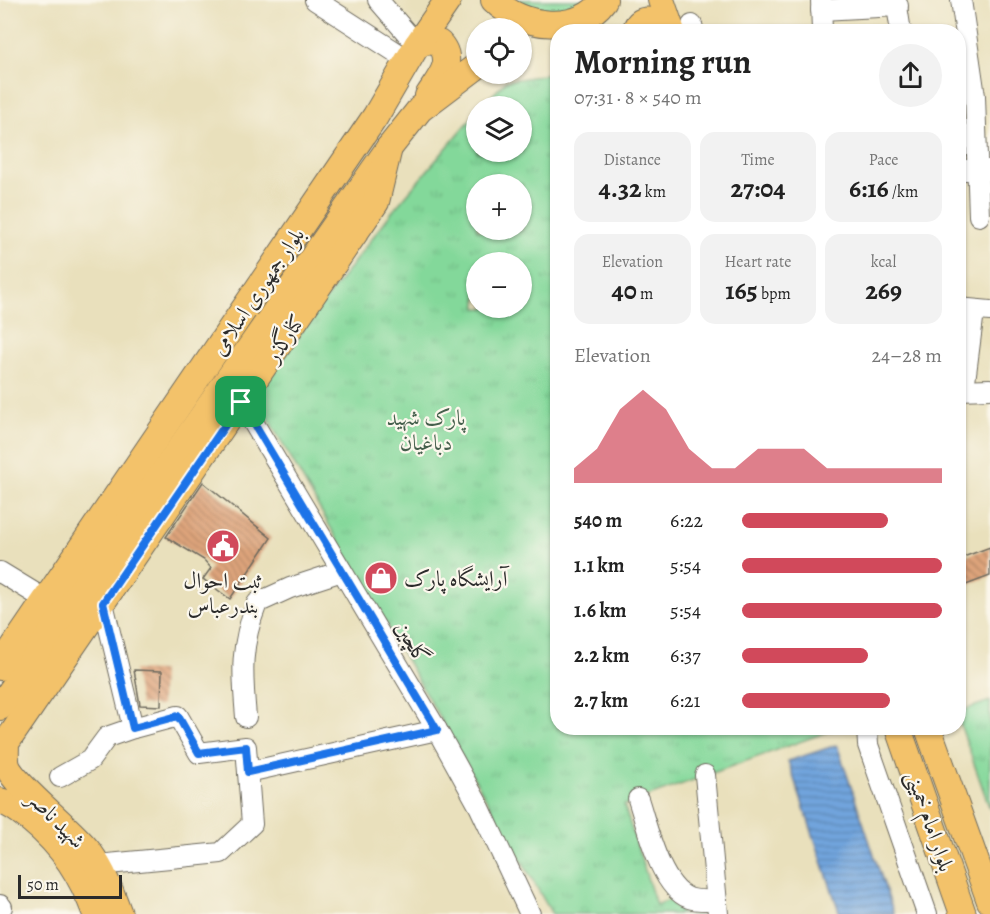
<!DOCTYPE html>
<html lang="en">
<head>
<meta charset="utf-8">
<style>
  :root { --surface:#fff; --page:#f2f2f2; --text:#222; --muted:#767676; --accent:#d1495b }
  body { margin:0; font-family:Alegreya,Amiri,serif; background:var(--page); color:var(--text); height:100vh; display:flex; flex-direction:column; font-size:22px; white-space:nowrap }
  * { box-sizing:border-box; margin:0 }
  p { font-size:20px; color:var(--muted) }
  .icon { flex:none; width:33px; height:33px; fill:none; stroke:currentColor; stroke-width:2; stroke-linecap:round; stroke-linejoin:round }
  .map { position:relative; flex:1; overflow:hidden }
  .drawer { position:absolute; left:550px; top:24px; width:416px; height:711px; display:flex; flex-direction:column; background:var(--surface); border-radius:24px; box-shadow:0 2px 4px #0004 }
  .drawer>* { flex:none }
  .buttons { position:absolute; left:466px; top:18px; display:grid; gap:12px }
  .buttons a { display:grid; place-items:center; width:66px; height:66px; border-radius:50%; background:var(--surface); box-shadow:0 2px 4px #0004; font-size:30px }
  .scale { position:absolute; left:18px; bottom:15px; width:104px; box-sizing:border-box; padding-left:6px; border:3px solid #2b2b2b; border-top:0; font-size:16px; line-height:21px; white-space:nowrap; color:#2b2b2b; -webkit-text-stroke:4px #fbf7ec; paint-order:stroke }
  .pin { position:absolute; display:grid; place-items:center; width:51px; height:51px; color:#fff; margin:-26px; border-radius:12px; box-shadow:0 3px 9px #0006 }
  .round { display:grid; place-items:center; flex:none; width:63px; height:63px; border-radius:32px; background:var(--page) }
  .headline { display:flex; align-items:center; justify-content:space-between; height:102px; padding:0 24px }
  h1 { font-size:33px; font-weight:600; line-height:45px }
  .figures { display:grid; grid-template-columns:repeat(3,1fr); gap:9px; height:102px; padding:6px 24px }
  .figures div { display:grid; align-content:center; border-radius:15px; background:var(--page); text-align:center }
  .figures b { font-size:26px; font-weight:600 }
  .figures small { font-size:16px; font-weight:400 }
  .figures p { font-size:16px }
  .chart { height:168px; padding:12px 24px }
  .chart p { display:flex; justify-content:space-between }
  .chart svg { width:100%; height:108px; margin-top:6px; fill:var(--accent); opacity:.7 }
  ul { padding:0 24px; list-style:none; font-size:20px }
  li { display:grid; grid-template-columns:96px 72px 1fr; align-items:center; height:45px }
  li i { height:15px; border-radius:8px; background:var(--accent) }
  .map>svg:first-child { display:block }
  .grass { fill:#83d89a; stroke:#578262; stroke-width:1.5 }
  .park { fill:url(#park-tufts); stroke:#578262; stroke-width:1.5; fill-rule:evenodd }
  .water { fill:url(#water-rules); stroke:#4e6884; stroke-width:1.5 }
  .building { fill:url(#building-back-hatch) }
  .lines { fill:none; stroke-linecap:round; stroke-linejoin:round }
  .minor-casing { stroke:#6e6a5e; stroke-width:22 }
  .major-casing { stroke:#6e6a5e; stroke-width:28 }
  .minor { stroke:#fff; stroke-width:20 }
  .major { stroke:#f3c26a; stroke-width:26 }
  .route-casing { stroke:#fff; stroke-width:12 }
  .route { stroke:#1a73e8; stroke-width:8 }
  .labels { text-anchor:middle; stroke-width:4.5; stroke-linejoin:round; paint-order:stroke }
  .street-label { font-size:22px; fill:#2b2b2b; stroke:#fbf7ec }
  .park-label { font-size:22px; fill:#455f4c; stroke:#fbf7ec }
  .poi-label { font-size:22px; fill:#2b2b2b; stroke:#fbf7ec; text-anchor:start }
</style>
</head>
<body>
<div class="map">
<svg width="990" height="914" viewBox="0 0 990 914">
  <defs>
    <pattern id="park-tufts" width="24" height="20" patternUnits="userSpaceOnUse" patternTransform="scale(1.5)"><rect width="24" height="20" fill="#83d89a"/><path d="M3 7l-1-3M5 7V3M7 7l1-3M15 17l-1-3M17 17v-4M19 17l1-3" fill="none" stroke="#71ba85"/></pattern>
    <pattern id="water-rules" width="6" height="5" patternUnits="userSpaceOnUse" patternTransform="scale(1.5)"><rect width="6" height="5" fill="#71a4dd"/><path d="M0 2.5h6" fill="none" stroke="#5d86b3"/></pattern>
    <pattern id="building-back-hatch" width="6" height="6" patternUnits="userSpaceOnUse" patternTransform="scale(1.5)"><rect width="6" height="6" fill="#dea47b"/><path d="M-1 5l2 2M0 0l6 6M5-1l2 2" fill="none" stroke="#b48665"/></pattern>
  </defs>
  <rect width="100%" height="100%" fill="#fbf7ec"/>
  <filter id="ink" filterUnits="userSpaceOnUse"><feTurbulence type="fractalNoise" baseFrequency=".0167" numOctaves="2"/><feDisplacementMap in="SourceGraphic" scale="12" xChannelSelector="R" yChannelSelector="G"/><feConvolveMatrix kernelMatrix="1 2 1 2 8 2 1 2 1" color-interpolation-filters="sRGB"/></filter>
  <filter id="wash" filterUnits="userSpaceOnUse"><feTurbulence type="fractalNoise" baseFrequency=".008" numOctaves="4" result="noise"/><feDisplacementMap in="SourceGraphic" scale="24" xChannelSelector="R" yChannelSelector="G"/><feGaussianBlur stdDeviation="1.35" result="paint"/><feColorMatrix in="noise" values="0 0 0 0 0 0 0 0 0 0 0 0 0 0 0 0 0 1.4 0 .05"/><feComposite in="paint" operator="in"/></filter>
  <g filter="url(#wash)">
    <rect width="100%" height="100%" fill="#e9e0bc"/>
    <path class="grass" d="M 510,0 L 590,0 C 559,19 542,12 510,0 Z"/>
    <g class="park">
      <path d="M 558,73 L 558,728 L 838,728 L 624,805 L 656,905 L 669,900 L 683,914 L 708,912 L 708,914 L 552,914 L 254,394 L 392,212 L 477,112 L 477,152 L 522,152 L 522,106 L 482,106 L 506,81 ZM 477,184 L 522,184 L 522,230 L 477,230 ZM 477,262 L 522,262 L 522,308 L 477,308 Z"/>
      <polygon points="990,701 990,809 959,721 958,712"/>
    </g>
    <polygon class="water" points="837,745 894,914 840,914 788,761"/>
    <g id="blocks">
      <g class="building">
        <polygon points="203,482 271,538 230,599 203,579 211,568 204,560 166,537"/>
        <polygon points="990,547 990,576 958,588 958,559"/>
        <polygon points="134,670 162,671 161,706 140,705"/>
      </g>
    </g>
  </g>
  <g filter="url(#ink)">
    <use href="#blocks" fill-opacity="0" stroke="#6e6a5e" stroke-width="1.5"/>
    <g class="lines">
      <defs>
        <g id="minor">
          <polyline points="315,0 408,60"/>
          <polyline points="378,0 417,45"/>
          <polyline points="821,0 822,32"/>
          <polyline points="896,0 901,32"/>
          <polyline points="961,0 975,96 979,216"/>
          <polyline points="821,10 898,6"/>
          <polyline points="692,25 694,32"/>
          <polyline points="958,170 990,170"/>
          <polyline points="958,308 990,311"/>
          <polyline points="964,389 974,311"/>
          <polyline points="958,390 990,389"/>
          <polyline points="241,402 437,730 480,808 530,914"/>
          <polyline points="0,572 46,600"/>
          <path d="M 246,717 C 242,672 240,646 257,603 L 290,588 L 342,571"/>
          <polyline points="867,728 868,745 927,914"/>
          <polyline points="248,772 437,730"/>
          <polyline points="705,775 718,914"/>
          <polyline points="60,777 90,760 107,737 133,728"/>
          <path d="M 638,799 C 647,826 660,887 689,898 C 696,901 709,900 717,900"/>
          <polyline points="98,865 221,853 252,824 246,747 199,753 178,716 133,728 103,603"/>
          <polyline points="0,905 2,907"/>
        </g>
        <g id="major">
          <path d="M 494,0 C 521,28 579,35 604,0"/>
          <polyline points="661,0 672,32"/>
          <path d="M 635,32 C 637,22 643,19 652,21 L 661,32"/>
          <path d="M 417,45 L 427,41 L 439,43 C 456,61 439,79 428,96"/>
          <polyline points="0,667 375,117 417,45 448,0"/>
          <polyline points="0,707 389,148 420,109 477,66"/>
          <polyline points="898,728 963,914"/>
          <polyline points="928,728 990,901"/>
          <path d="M 0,801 C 12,804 22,813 31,820 C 64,847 81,875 96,914"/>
          <path d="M 119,914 C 111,892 103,871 89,852 C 72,829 15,786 7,766 C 5,759 6,751 6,743 L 376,202 L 389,148"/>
        </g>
      </defs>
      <use href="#minor" class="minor-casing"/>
      <use href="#major" class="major-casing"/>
      <use href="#minor" class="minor"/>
      <use href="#major" class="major"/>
    </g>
  </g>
  <g class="lines" filter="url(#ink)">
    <defs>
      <polygon id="route" points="241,402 437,730 248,772 246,747 199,753 178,716 133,728 103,603"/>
    </defs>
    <use href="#route" class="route-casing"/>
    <use href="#route" class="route"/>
  </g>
  <defs>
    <symbol id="civic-disc" viewBox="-11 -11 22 22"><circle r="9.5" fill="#d1495b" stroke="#fbf7ec"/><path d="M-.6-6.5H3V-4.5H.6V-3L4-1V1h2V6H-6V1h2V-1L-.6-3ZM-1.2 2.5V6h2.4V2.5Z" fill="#fff"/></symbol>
    <symbol id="shop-disc" viewBox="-11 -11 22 22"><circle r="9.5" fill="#d1495b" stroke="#fbf7ec"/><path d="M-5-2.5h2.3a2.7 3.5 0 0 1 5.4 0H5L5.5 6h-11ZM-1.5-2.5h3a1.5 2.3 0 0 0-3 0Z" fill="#fff"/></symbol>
  </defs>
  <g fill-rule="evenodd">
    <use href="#civic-disc" x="204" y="527" width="38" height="38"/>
    <use href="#shop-disc" x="362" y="559" width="38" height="38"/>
  </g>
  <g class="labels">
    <g class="street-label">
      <text transform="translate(257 291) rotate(-56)" y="8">بلوار جمهوری اسلامی</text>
      <text transform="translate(284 338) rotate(-56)" y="8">کنارگذر</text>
      <text transform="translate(413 642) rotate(59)" y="8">گلچین</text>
      <text transform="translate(57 819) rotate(45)" y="8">شهید ناصر</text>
      <text transform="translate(931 821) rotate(71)" y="8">بلوار امام خمینی</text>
    </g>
    <g class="park-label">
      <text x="426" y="425">پارک شهید<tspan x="426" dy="25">دباغیان</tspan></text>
    </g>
    <g class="poi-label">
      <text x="404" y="586">آرایشگاه پارک</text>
      <text x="223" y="588" text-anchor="middle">ثبت احوال<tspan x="223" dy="25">بندرعباس</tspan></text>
    </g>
  </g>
</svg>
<div class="buttons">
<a><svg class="icon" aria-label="locate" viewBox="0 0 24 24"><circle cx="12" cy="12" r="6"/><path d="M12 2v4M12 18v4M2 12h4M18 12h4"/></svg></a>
<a><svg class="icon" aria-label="layers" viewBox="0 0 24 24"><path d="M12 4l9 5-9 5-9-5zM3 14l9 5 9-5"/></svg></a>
<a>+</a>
<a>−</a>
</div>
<div class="scale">50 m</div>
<div class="pin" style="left:241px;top:402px;background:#1e9e55"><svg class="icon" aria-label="arrive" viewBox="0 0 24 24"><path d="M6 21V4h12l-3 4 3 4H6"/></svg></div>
<section class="drawer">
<div class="headline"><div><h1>Morning run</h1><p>07:31 · 8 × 540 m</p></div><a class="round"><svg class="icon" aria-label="share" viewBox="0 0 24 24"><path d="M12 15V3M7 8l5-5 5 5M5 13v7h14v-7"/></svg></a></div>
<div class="figures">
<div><p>Distance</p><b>4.32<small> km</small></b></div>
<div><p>Time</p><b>27:04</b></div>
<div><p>Pace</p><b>6:16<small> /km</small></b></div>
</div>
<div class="figures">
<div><p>Elevation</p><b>40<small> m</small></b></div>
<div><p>Heart rate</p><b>165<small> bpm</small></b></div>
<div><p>kcal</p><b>269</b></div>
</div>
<div class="chart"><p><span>Elevation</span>24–28 m</p>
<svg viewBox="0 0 160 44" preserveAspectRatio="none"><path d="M0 44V38L10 30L20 14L30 6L40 14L50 30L60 38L70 38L80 30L90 30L100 30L110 38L120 38L130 38L140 38L150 38L160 38V44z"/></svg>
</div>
<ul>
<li><b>540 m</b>6:22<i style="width:73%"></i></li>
<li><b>1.1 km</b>5:54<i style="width:100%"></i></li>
<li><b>1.6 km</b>5:54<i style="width:100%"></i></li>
<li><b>2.2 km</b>6:37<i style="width:63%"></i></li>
<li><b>2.7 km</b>6:21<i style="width:74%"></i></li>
</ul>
</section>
</div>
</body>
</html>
